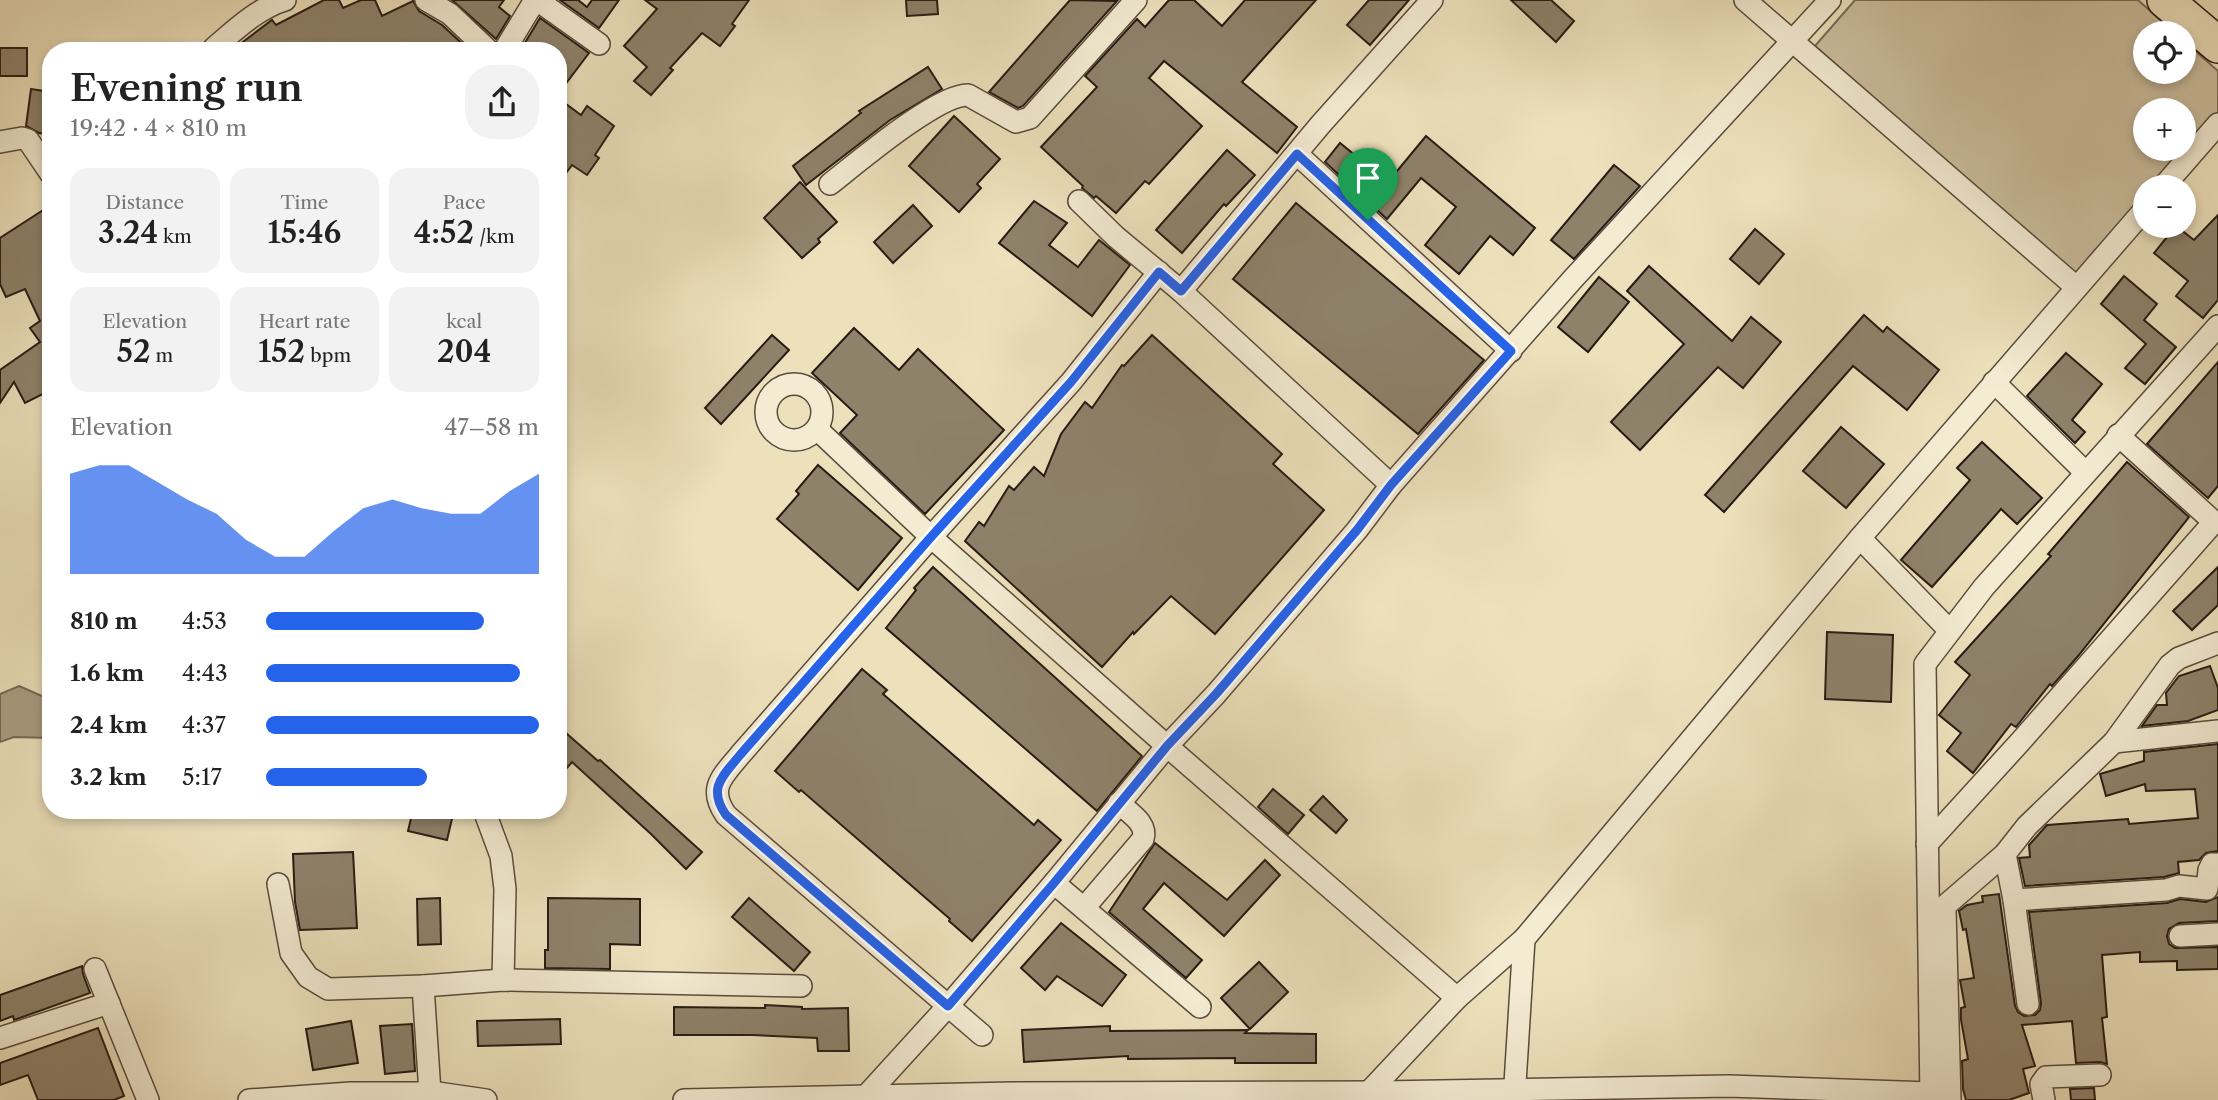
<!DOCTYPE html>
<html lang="en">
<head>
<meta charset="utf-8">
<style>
  :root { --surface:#fff; --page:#f2f2f2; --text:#222; --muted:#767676; --accent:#2563eb }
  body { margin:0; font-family:"Libre Caslon Text",serif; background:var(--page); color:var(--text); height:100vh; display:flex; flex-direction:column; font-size:26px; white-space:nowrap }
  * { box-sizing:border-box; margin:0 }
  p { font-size:23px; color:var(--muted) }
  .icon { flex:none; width:38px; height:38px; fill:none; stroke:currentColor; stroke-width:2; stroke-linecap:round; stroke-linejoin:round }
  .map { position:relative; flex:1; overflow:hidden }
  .drawer { position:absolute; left:42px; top:42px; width:525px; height:777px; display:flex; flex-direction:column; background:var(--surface); border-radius:28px; box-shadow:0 4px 10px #0003 }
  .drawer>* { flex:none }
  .tools { position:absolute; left:2133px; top:21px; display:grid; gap:14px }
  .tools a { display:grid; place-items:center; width:63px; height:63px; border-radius:50%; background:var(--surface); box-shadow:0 4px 10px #0003; font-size:35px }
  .pin { position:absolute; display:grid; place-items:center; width:60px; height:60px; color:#fff; margin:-72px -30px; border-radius:50% 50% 50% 0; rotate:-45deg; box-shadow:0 0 7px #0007 }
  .pin .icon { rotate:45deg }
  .round { display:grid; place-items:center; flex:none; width:74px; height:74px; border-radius:28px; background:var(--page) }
  .head { display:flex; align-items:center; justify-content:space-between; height:119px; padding:0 28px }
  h1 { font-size:38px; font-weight:600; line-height:52px }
  .stats { display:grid; grid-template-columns:repeat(3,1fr); gap:10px; height:119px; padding:7px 28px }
  .stats div { display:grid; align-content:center; border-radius:18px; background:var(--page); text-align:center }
  .stats b { font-size:30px; font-weight:600 }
  .stats small { font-size:19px; font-weight:400 }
  .stats p { font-size:19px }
  .chart { height:196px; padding:14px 28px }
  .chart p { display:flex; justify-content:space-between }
  .chart svg { width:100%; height:126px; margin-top:7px; fill:var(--accent); opacity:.7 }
  ul { padding:0 28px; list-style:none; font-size:23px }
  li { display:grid; grid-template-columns:112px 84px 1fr; align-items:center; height:52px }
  li i { height:18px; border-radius:9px; background:var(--accent) }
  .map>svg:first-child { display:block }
  .green { fill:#ccbf9f; stroke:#7a6d5a; stroke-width:2; fill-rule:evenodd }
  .water { fill:#aa9e83; stroke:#766a57; stroke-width:2 }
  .building { fill:#8e826b; stroke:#281b14; stroke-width:2 }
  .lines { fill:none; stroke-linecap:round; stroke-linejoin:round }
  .minor-casing { stroke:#594c3e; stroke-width:24 }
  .trunk-casing { stroke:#281b14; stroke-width:38 }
  .minor { stroke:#f3ecd3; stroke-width:21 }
  .trunk { stroke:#ede1bc; stroke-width:35 }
  .route-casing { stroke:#fff; stroke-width:14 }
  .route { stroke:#2563eb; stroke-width:9 }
</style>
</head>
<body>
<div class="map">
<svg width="2218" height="1100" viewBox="0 0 2218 1100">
  <rect width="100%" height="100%" fill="#ede1bc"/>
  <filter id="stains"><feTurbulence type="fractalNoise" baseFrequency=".00286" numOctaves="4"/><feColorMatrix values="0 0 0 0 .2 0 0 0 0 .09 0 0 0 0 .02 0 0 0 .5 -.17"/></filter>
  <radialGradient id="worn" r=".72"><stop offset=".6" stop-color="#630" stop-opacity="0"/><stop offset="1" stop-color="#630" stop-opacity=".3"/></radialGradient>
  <path class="green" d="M 1855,0 L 2138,0 L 2175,33 L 2146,33 L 2146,72 L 2184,72 L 2184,41 L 2218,71 L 2218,116 L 2155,187 L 2146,187 L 2145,199 L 2077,277 L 1815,46 ZM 2146,110 L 2184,110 L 2184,149 L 2146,149 Z"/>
  <polygon class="water" points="19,686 44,697 51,697 51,738 14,737 0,742 0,694"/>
  <g class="building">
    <polygon points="324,0 339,0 343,8 361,0 375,0 382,16 413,1 419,11 442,25 470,51 231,51 272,20 276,25"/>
    <polygon points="452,0 504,0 499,7 510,16 496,39"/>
    <polygon points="560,0 578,0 587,7 592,0 619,0 599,28"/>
    <polygon points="645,0 749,0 732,24 735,26 720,46 702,33 670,68 673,70 651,95 634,81 647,67 624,46 657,9"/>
    <polygon points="906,0 937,0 938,14 907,16"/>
    <polygon points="1070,0 1117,1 1023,106 1018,108 989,92"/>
    <polygon points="1169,0 1194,0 1222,26 1245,0 1316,0 1242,82 1297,127 1277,153 1164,61 1149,78 1202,126 1149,184 1145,181 1116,213 1096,196 1094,198 1082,188 1083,186 1041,147 1097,87 1085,76 1137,19 1145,27"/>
    <polygon points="1369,0 1409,0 1370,45 1347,25"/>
    <polygon points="1511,0 1551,0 1574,21 1556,42"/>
    <polygon points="540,18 589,53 558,94 558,51 520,51"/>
    <rect x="0" y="48" width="27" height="28"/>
    <polygon points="928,67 942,89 890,120 806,185 793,166 861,113 859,111"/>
    <polygon points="31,89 51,92 51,135 39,133 26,126"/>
    <polygon points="558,98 581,115 587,106 614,126 595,155 599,158 587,175 572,165 558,184"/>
    <polygon points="954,116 1000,159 977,184 981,188 959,212 909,166"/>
    <polygon points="1426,136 1535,228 1513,255 1490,236 1459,274 1425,245 1456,207 1421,178 1387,219 1325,162 1340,143 1388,182"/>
    <polygon points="1227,150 1255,175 1226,206 1224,204 1182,253 1156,230"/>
    <polygon points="1614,165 1640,186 1574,259 1551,240"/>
    <polygon points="800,182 837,222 818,239 820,242 802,258 764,218"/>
    <polygon points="1034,201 1067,223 1049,245 1078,267 1099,240 1130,265 1092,316 999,243"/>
    <polygon points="1296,203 1484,360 1418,434 1233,279"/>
    <polygon points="51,205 51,390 25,403 14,382 0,403 0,370 40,342 30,328 40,321 25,289 6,297 0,284 0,238"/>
    <polygon points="913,205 932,226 893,263 874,242"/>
    <polygon points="2218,215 2218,300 2203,318 2176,296 2188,281 2154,253 2176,226 2194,240"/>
    <polygon points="1755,229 1784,254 1759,284 1730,259"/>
    <polygon points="1649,266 1732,341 1751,317 1781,342 1743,388 1718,367 1640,450 1611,422 1684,344 1627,291"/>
    <polygon points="2124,276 2157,304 2144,320 2176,347 2145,384 2125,368 2146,344 2101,304"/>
    <polygon points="1599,277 1629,302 1588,352 1558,327"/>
    <polygon points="1864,315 1883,332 1887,327 1939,370 1907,410 1853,366 1724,512 1705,495"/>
    <polygon points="854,328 899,370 918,349 1004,430 925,514 840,433 857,415 812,373"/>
    <polygon points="772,335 789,350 721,424 705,408"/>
    <polygon points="1152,335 1282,454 1273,464 1324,510 1215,634 1171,596 1134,634 1133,632 1102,667 965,541 979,522 984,526 1009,486 1014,490 1034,467 1044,476 1061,434 1085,402 1092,408 1122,365 1124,366"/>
    <polygon points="2066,353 2102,384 2072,420 2085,432 2075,443 2027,396"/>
    <polygon points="2218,362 2218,486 2208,498 2147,444"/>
    <polygon points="1841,427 1884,464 1846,508 1803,471"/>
    <polygon points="1982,442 2042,498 2017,524 2001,509 1932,587 1901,560 1970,480 1957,468"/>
    <polygon points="2127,462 2189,517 2078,656 2052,686 2050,684 2016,727 2011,724 1973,773 1947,751 1961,733 1939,715 1970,675 1955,662 2051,556 2048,554"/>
    <polygon points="818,465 902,538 858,590 777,519 799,494 796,491"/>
    <polygon points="933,567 1142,756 1097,811 886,628 916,590 914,588"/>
    <polygon points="2218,567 2218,605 2192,630 2173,611"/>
    <polygon points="1827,632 1893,635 1891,702 1825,699"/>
    <polygon points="2210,666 2218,688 2218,710 2188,721 2142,726 2157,705 2167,705 2166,693 2179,676"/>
    <polygon points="862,669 887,690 883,694 1034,825 1038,820 1061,840 972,941 949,921 950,919 801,790 799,792 775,771"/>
    <polygon points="558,726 598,761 600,760 702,852 686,869 651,834 572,762 558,778"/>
    <polygon points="2218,744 2218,851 2206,853 2199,860 2178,862 2179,873 2164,877 2025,886 2019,858 2030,857 2029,845 2047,825 2128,819 2129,824 2198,818 2195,789 2146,791 2145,784 2106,796 2100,774 2144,761 2144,752"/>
    <polygon points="1273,789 1304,815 1288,834 1258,807"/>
    <polygon points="1323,796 1347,820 1336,833 1310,810"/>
    <polygon points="413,810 454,810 447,840 408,831"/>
    <polygon points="1155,843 1227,900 1265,860 1280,875 1224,936 1164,883 1143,909 1202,960 1186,978 1109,912"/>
    <polygon points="353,852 357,928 300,930 295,902 293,854"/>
    <polygon points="1999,894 2015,1006 2018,1012 2024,1016 2035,1015 2040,1010 2041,1003 2029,912 2167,903 2180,899 2206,902 2218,897 2218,921 2179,923 2169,929 2167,936 2169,944 2175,948 2218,947 2218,969 2177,970 2177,961 2140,962 2140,952 2102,955 2107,1017 2102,1018 2107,1064 2100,1062 2076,1063 2072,1021 2022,1025 2035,1066 2023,1069 2029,1093 2009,1100 1966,1100 1963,1089 1962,1061 1968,1059 1961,1020 1961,1008 1965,1007 1960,980 1974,978 1966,929 1963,930 1959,911 1967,905 1983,902 1982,896"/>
    <polygon points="440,898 441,944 418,945 417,899"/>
    <polygon points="548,898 640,899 640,945 610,944 610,969 545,968 545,950 548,950"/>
    <polygon points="749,898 810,952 794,971 732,917"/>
    <polygon points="1061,923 1126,975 1102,1006 1057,976 1045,990 1021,968"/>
    <polygon points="1259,962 1288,992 1250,1029 1221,998"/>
    <polygon points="82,966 83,974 90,993 14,1020 13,1016 0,1021 0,995"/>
    <polygon points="765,1005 802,1007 802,1009 848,1008 849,1051 818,1051 817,1038 752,1035 674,1035 674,1007 765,1008"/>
    <polygon points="560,1019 561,1044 478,1046 477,1021"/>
    <polygon points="351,1021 358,1063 313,1070 306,1029"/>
    <polygon points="412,1024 415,1071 385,1074 380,1026"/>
    <polygon points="1110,1026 1110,1031 1248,1030 1245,1033 1316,1034 1316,1063 1235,1063 1235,1058 1128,1059 1128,1056 1024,1062 1022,1030"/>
    <polygon points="98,1028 124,1096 114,1100 38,1100 28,1075 0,1085 0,1063"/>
    <polygon points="2094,1088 2095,1100 2071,1100 2070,1089"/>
  </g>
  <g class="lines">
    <defs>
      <g id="minor">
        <polyline points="426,0 450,14 489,51"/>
        <polyline points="537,0 599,44"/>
        <polyline points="1745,0 2076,287"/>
        <path d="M 214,48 C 235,30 258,8 285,0"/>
        <polyline points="504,51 535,0"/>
        <polyline points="0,142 22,138 28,140 51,174"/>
        <polyline points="1297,154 1511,351"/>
        <path d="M 830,184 C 857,163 938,94 968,95 L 1016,122 L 1030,118 L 1136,0"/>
        <polyline points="2163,187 2218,124"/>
        <polyline points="1079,201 1116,237 1181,291 1391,485"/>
        <polyline points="1181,291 1321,124 1432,0"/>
        <polyline points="1994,382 2085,472"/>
        <circle cx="794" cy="412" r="28"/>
        <polyline points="818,430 931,537 1167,746 1457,998"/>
        <polyline points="1860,538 1949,630"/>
        <polyline points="2114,742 2218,731"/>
        <polyline points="484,810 501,856 505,889 503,980"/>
        <polyline points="1927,844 2020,742 2214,522 2118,435"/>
        <polyline points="2005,854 2014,900 2028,1004"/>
        <polyline points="1054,883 1200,1007"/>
        <polyline points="278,884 291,953 308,977 328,989 423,986"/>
        <polyline points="2014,900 2166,890 2179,886 2207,889 2209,870 2212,864 2218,864"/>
        <path d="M 1084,908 L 1143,839 C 1148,823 1129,813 1119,803"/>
        <polyline points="2180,936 2218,934"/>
        <polyline points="95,969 148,1100"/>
        <path d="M 982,1035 L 726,815 C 707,788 723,776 740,755 L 931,537 L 1071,382 L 1159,272"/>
        <polyline points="0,1038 109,1003"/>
        <polyline points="1369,1092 1457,998 1524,939 1860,538 2146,208"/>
        <polyline points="430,1093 423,986 503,980 801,986"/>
        <polyline points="865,1097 948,1006 1054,883 1167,746 1216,694 1357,530 1391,485 1572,280 1830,0"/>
        <polyline points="249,1100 351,1093 438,1093 486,1100"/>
        <polyline points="684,1100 1013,1093 1383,1092 1729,1086 1930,1093"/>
        <polyline points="1514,1100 1524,939"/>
        <polyline points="1931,1100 1925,664 1984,587 2218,326"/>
        <polyline points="1950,1100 1945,910 1946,905 2005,854 2027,826 2114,742 2170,665 2179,658 2218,643"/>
        <polyline points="2044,1100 2041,1084 2046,1077 2100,1075"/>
      </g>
      <polyline id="trunk" points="2165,0 2218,45"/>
    </defs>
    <use href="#minor" class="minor-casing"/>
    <use href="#trunk" class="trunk-casing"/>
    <use href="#minor" class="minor"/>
    <use href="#trunk" class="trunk"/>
  </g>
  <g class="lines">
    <defs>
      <path id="route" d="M 1297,154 L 1511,351 L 1391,485 L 1357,530 L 1216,694 L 1167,746 L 1054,883 L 948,1006 L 726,815 C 707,788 723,776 740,755 L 931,537 L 1071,382 L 1159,272 L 1181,291 Z"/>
    </defs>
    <use href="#route" class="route-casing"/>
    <use href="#route" class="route"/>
  </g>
  <rect width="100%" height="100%" filter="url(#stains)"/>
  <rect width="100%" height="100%" fill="url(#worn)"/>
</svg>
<div class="tools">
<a><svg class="icon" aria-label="locate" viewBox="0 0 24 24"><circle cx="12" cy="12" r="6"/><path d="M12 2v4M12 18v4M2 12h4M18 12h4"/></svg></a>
<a>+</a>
<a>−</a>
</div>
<div class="pin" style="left:1368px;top:220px;background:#1e9e55"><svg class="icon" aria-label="arrive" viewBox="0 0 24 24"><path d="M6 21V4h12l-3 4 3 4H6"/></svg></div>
<section class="drawer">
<div class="head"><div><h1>Evening run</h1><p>19:42 · 4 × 810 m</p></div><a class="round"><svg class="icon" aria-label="share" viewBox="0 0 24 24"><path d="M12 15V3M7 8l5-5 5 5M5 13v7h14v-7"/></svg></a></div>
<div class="stats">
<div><p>Distance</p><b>3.24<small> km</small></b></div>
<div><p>Time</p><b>15:46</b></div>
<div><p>Pace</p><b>4:52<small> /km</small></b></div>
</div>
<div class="stats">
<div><p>Elevation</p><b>52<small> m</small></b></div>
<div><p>Heart rate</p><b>152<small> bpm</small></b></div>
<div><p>kcal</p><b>204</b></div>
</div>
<div class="chart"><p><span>Elevation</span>47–58 m</p>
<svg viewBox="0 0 160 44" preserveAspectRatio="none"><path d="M0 44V9L10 6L20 6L30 12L40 18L50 23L60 32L70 38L80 38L90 29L100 21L110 18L120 21L130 23L140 23L150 15L160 9V44z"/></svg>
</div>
<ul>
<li><b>810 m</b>4:53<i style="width:80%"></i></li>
<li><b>1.6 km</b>4:43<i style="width:93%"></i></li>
<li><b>2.4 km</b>4:37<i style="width:100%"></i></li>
<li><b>3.2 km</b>5:17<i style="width:59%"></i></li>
</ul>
</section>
</div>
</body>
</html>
